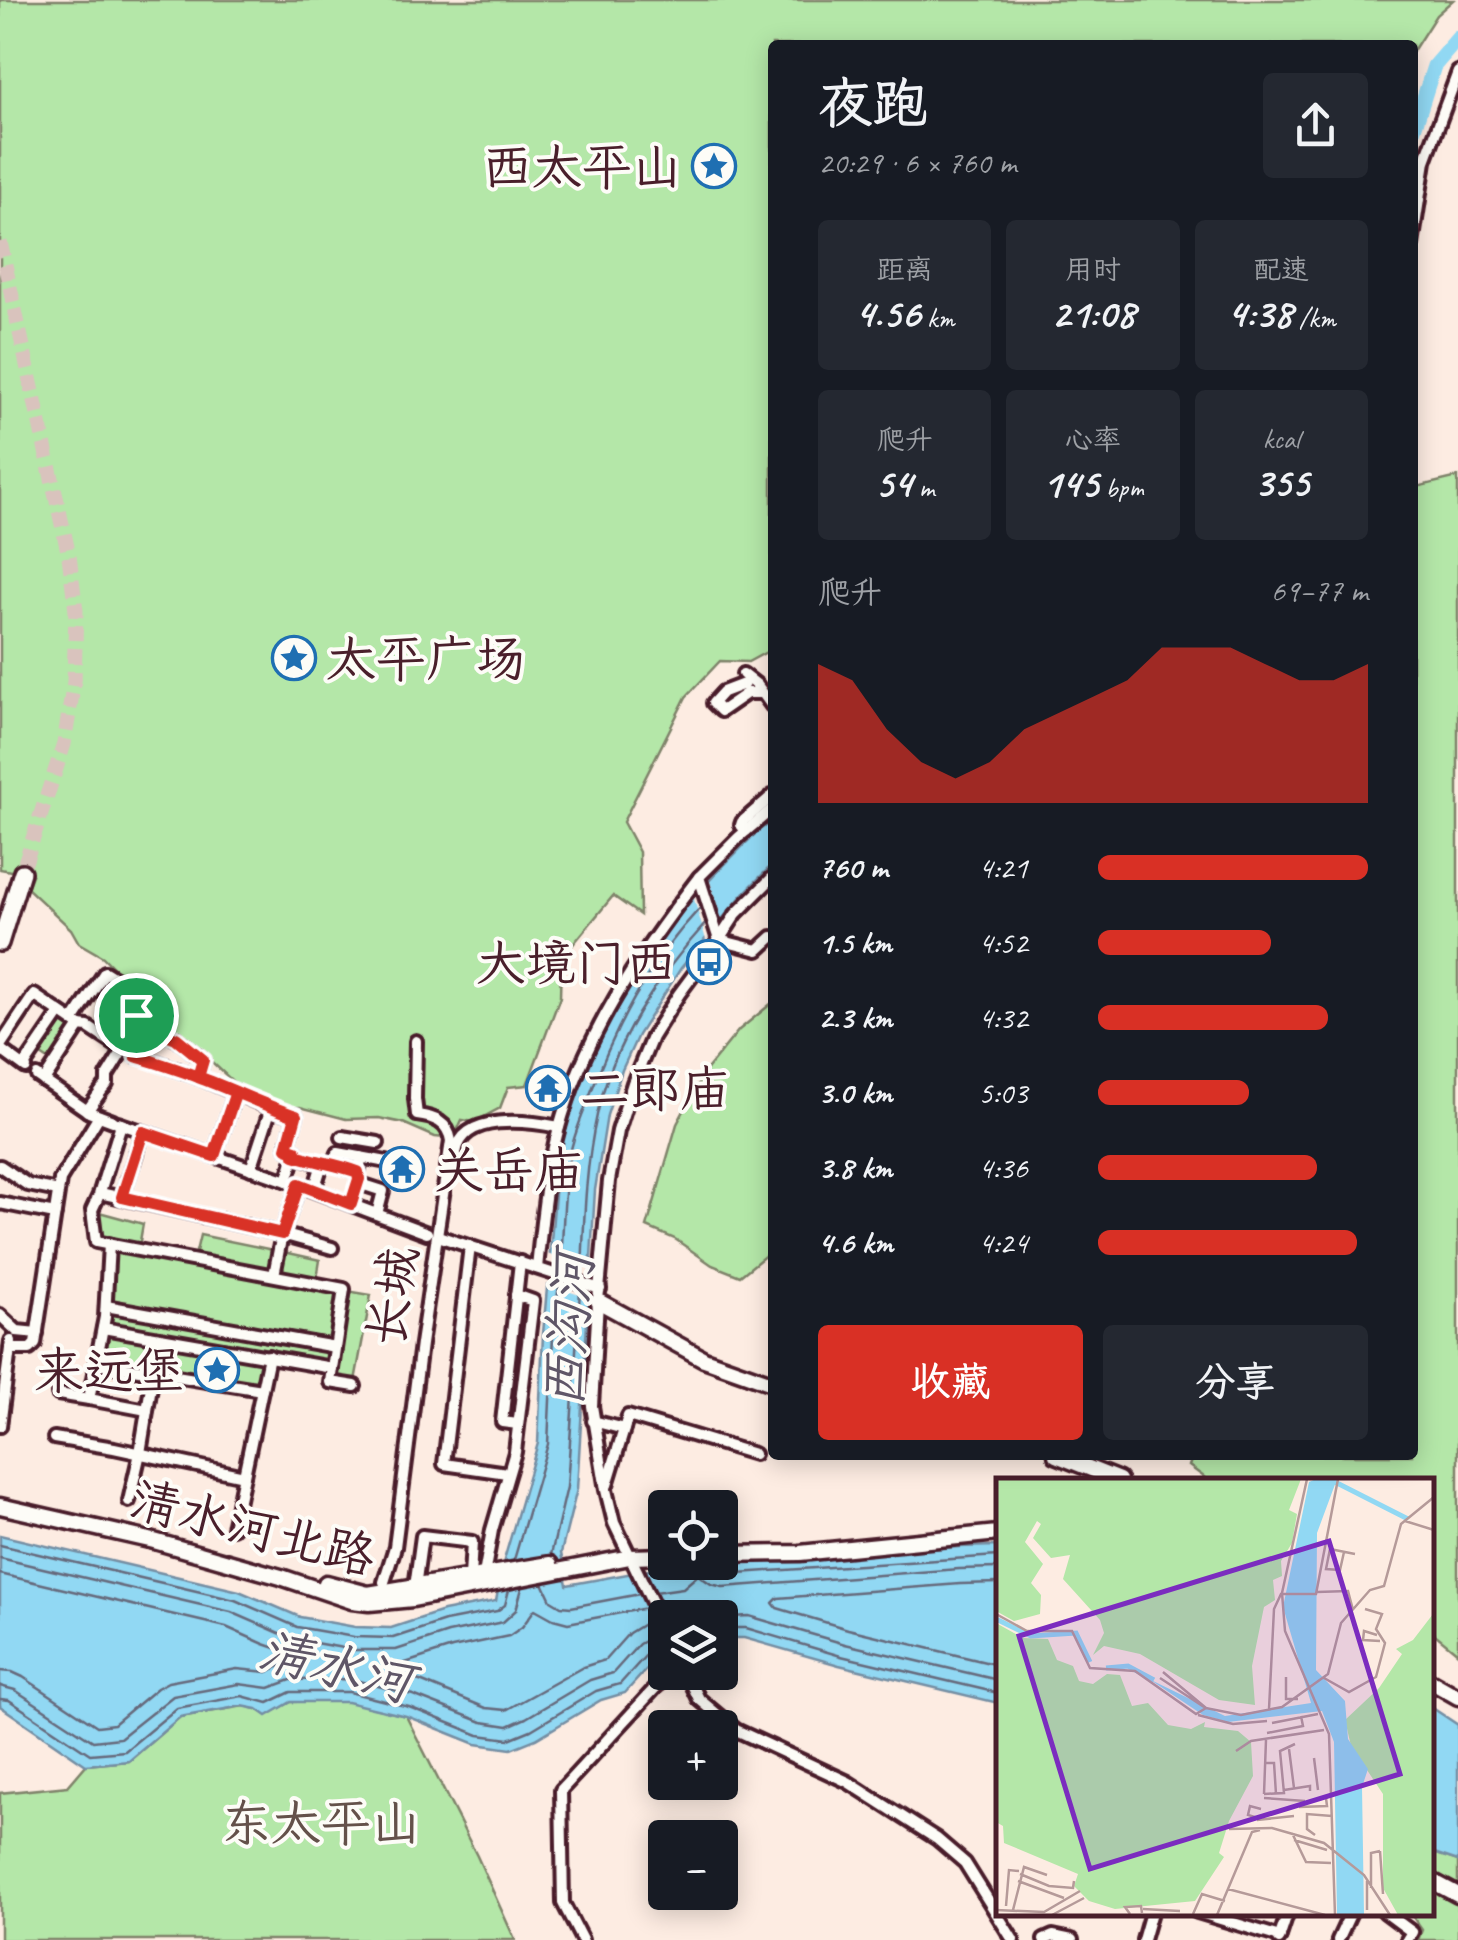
<!DOCTYPE html>
<html lang="zh">
<head>
<meta charset="utf-8">
<style>
  :root { --surface:#171b24; --page:#242831; --text:#f1f3f6; --muted:#9ea1a6; --accent:#d93025 }
  body { margin:0; font-family:Caveat,"LXGW WenKai TC",sans-serif; background:var(--page); color:var(--text); height:100vh; display:flex; flex-direction:column; font-size:38px; white-space:nowrap }
  * { box-sizing:border-box; margin:0 }
  p { font-size:32px; color:var(--muted) }
  .icon { flex:none; width:55px; height:55px; fill:none; stroke:currentColor; stroke-width:2; stroke-linecap:round; stroke-linejoin:round }
  .map { position:relative; flex:1; overflow:hidden }
  .panel { position:absolute; left:768px; top:40px; width:650px; height:1420px; display:flex; flex-direction:column; background:var(--surface); border-radius:10px; box-shadow:0 5px 25px #0003 }
  .panel>* { flex:none }
  .fabs { position:absolute; left:648px; top:1490px; display:grid; gap:20px }
  .fabs a { display:grid; place-items:center; width:90px; height:90px; border-radius:10px; background:var(--surface); box-shadow:0 5px 25px #0003; font-size:50px }
  .pin { position:absolute; display:grid; place-items:center; width:85px; height:85px; color:#fff; margin:-42px; border:5px solid #fff; border-radius:50%; box-shadow:0 2px 10px #0007 }
  .round { display:grid; place-items:center; flex:none; width:105px; height:105px; border-radius:10px; background:var(--page) }
  .summary { display:flex; align-items:center; justify-content:space-between; height:170px; padding:0 50px }
  h1 { font-size:55px; font-weight:800; line-height:75px }
  .figures { display:grid; grid-template-columns:repeat(3,1fr); gap:15px; height:170px; padding:10px 50px }
  .figures div { display:grid; align-content:center; border-radius:10px; background:var(--page); text-align:center }
  .figures b { font-size:42px; font-weight:800 }
  .figures small { font-size:28px; font-weight:400 }
  .figures p { font-size:28px }
  .chart { height:280px; padding:20px 50px }
  .chart p { display:flex; justify-content:space-between }
  .chart svg { width:100%; height:180px; margin-top:10px; fill:var(--accent); opacity:.7 }
  .action { display:flex; gap:20px; margin-top:auto; padding:20px 50px }
  .action a { flex:1; height:115px; border-radius:10px; background:var(--accent); color:#fff; font-size:40px; font-weight:800; line-height:115px; text-align:center }
  .action a+a { background:var(--page); color:var(--text) }
  ul { padding:0 50px; list-style:none; font-size:32px }
  li { display:grid; grid-template-columns:160px 120px 1fr; align-items:center; height:75px }
  li i { height:25px; border-radius:12px; background:var(--accent) }
  .map>svg:first-child { display:block }
  .green { fill:#b4e7a8; stroke:#7f836a; stroke-width:2.5 }
  .water { fill:#91d8f3; stroke:#758ea3; stroke-width:2.5 }
  .pier { fill:#fdece2 }
  .lines { fill:none; stroke-linecap:round; stroke-linejoin:round }
  .shore { stroke:#66697b; stroke-width:2.5 }
  .river { stroke:#91d8f3; stroke-width:15 }
  .highway-tunnel { stroke:#d9c3bd; stroke-width:15; stroke-dasharray:15 8; stroke-linecap:butt }
  .minor-casing { stroke:#4a1f2b; stroke-width:18 }
  .major-casing { stroke:#4a1f2b; stroke-width:21 }
  .highway-casing { stroke:#4a1f2b; stroke-width:22 }
  .minor { stroke:#fdfcf7; stroke-width:10 }
  .major { stroke:#fdfcf7; stroke-width:14 }
  .highway { stroke:#fdfcf7; stroke-width:15 }
  .route-casing { stroke:#fff; stroke-width:20 }
  .route { stroke:#d93025; stroke-width:12 }
  .labels { text-anchor:middle; stroke-width:8; stroke-linejoin:round; paint-order:stroke }
  .poi-label { font-size:50px; fill:#4a1f2b; stroke:#fdfcf7; text-anchor:end }
  .street-label { font-size:50px; fill:#4a1f2b; stroke:#fdfcf7 }
  .park-label { font-size:50px; fill:#64514a; stroke:#fdfcf7 }
  .water-label { font-size:52px; font-style:italic; fill:#5f5667; stroke:#fdfcf7 }
  .inset-river { fill:none; stroke:#91d8f3; stroke-width:5 }
  .inset-road { fill:none; stroke:#b59a99; stroke-width:2.5 }
  .view { fill:#7b2cbf; fill-opacity:0.15; stroke:#7b2cbf; stroke-width:5 }
  .inset-edge { fill:none; stroke:#4a1f2b; stroke-width:5 }
</style>
</head>
<body>
<div class="map">
<svg width="1458" height="1940" viewBox="0 0 1458 1940">
  <rect width="100%" height="100%" fill="#fdece2"/>
  <filter id="ink" filterUnits="userSpaceOnUse"><feTurbulence type="fractalNoise" baseFrequency=".01" numOctaves="2"/><feDisplacementMap in="SourceGraphic" scale="20" xChannelSelector="R" yChannelSelector="G"/><feConvolveMatrix kernelMatrix="1 2 1 2 8 2 1 2 1" color-interpolation-filters="sRGB"/></filter>
  <g filter="url(#ink)">
    <g class="green">
      <polygon points="0,0 1453,0 1436,15 1413,51 1412,45 772,45 772,649 748,662 720,661 686,697 623,822 639,852 640,915 613,896 561,959 560,997 527,1085 508,1087 500,1108 474,1122 462,1120 457,1131 445,1138 435,1137 403,1123 379,1118 346,1119 300,1107 282,1109 244,1092 183,1035 145,1018 128,995 130,985 103,957 79,943 71,929 27,888 32,875 0,869"/>
      <polygon points="1458,477 1458,1653 1431,1631 1430,1480 1203,1480 1204,1477 1189,1466 1193,1455 1412,1455 1412,488"/>
      <polygon points="772,1003 772,1250 740,1276 712,1265 675,1239 647,1227 677,1124 704,1073 739,1030"/>
      <polygon points="62,1017 77,1027 53,1063 38,1053"/>
      <polygon points="99,1212 143,1224 139,1247 102,1239 97,1219"/>
      <polygon points="200,1235 273,1250 269,1271 195,1256"/>
      <polygon points="113,1250 335,1290 339,1294 332,1337 328,1342 115,1304 110,1296"/>
      <polygon points="284,1252 320,1260 317,1279 278,1272"/>
      <polygon points="347,1291 371,1295 355,1381 334,1377"/>
      <polygon points="115,1312 329,1348 331,1352 327,1363 118,1327 111,1323 108,1317 109,1314"/>
      <polygon points="113,1333 152,1340 155,1344 152,1366 149,1367 102,1359 101,1356 104,1334"/>
      <polygon points="164,1341 265,1361 261,1384 256,1386 160,1369 158,1367 161,1344"/>
      <polygon points="319,1701 347,1701 406,1716 477,1856 515,1940 0,1940 0,1793 68,1786 86,1765 129,1761 180,1717 244,1706 257,1709 267,1715 291,1702"/>
      <polygon points="1431,1852 1458,1861 1458,1940 1418,1940 1422,1930 1410,1913 1430,1912"/>
    </g>
    <g class="water">
      <path d="M 772,821 L 772,865 L 743,894 L 681,968 L 638,1035 L 622,1070 L 607,1115 L 595,1190 L 577,1489 L 561,1553 L 567,1585 L 655,1569 L 958,1547 L 998,1546 L 998,1703 L 839,1665 L 744,1638 L 720,1638 L 720,1618 L 665,1618 L 665,1653 L 653,1662 L 625,1693 L 601,1700 L 536,1739 L 511,1749 L 476,1744 L 406,1716 L 347,1702 L 291,1702 L 267,1716 L 257,1709 L 242,1706 L 180,1717 L 129,1761 L 86,1765 L 0,1706 L 0,1535 L 239,1591 L 300,1617 L 355,1627 L 391,1628 L 443,1611 L 496,1601 L 504,1560 L 538,1443 L 543,1334 L 558,1160 C 578,1071 622,986 679,915 C 703,885 731,858 758,831 Z"/>
      <polygon points="1431,1707 1458,1725 1458,1861 1431,1852"/>
    </g>
    <g class="pier">
      <polygon points="710,881 722,921 706,940 694,899"/>
      <polygon points="547,1254 597,1271 594,1300 544,1283"/>
    </g>
    <g class="lines">
      <g class="shore">
        <path d="M 561,1268 C 563,1232 563,1195 569,1159 C 572,1139 581,1120 588,1100 C 614,1029 648,963 701,907"/>
        <path d="M 582,1275 C 584,1221 585,1168 597,1115 C 612,1044 658,976 706,923"/>
        <polyline points="0,1545 235,1600 297,1627 354,1637 393,1638 445,1621 497,1611 505,1605 509,1590"/>
        <polyline points="551,1555 567,1487 580,1290"/>
        <polyline points="0,1558 231,1612 293,1639 354,1650 396,1650 448,1633 503,1622 516,1610 522,1588"/>
        <polyline points="514,1560 548,1444 553,1335 559,1284"/>
        <polyline points="710,1562 714,1571 723,1574 998,1556"/>
        <polyline points="0,1574 226,1627 264,1644 296,1655 299,1660 296,1664 281,1666 267,1672 237,1669 168,1682 157,1688 114,1724 97,1726 23,1677 12,1672 0,1671"/>
        <polyline points="543,1583 551,1600 561,1606 571,1607 640,1594"/>
        <polyline points="998,1583 960,1584 778,1598 773,1603 777,1608 848,1629 998,1665"/>
        <polyline points="655,1592 683,1588 698,1575 711,1584 723,1587 959,1569 998,1568"/>
        <polyline points="647,1608 568,1623 553,1619 535,1609 522,1627 509,1636 452,1648 396,1666 393,1672 396,1675 420,1681 486,1708 506,1710 583,1667 605,1660 629,1633 652,1619"/>
        <polyline points="713,1618 749,1616 845,1644 998,1680"/>
        <polyline points="720,1628 746,1628 841,1656 998,1693"/>
        <polyline points="0,1686 15,1690 93,1741 120,1738 173,1696 239,1684 269,1688 291,1680 351,1679 413,1695 482,1722 508,1726 526,1718 590,1680 613,1673 639,1644 659,1633"/>
        <polyline points="0,1699 9,1700 90,1754 125,1751 177,1708 242,1696 268,1703 291,1692 349,1692 409,1707 479,1735 509,1739 531,1730 596,1691 620,1684 647,1654 658,1646 665,1646"/>
      </g>
      <polyline class="river" points="1412,135 1434,66 1458,38"/>
      <polyline class="highway-tunnel" points="0,242 69,556 76,611 74,682 64,744 22,872"/>
      <defs>
        <g id="minor">
          <polyline points="1412,245 1425,161 1458,72"/>
          <polyline points="743,674 757,685 772,706"/>
          <polyline points="744,684 723,692 713,703 721,711 747,693 761,693"/>
          <polyline points="746,831 741,825 742,822 772,796"/>
          <polyline points="772,878 736,914 719,940 758,950 772,937"/>
          <polyline points="73,1021 105,972 128,986 125,999 136,1015 144,1019"/>
          <polyline points="80,1026 88,1027 123,1050 107,1076 107,1084 104,1088"/>
          <polyline points="116,1045 133,1021 176,1038 203,1060 198,1077 123,1050"/>
          <polyline points="0,1046 34,995 80,1026 44,1081"/>
          <polyline points="0,1049 26,1068"/>
          <polyline points="136,1056 148,1027"/>
          <polyline points="24,1066 60,1013"/>
          <polyline points="37,1076 89,1112 113,1121"/>
          <polyline points="198,1077 271,1108 296,1116 287,1148 296,1151 295,1155"/>
          <polyline points="87,1111 102,1090"/>
          <polyline points="118,1123 299,1185 427,1233"/>
          <polyline points="121,1124 99,1195 92,1210 96,1242 344,1289 330,1382 355,1386"/>
          <polyline points="342,1137 378,1143"/>
          <path d="M 456,1153 C 462,1112 529,1121 559,1127"/>
          <polyline points="214,1156 236,1092"/>
          <polyline points="362,1157 358,1172 334,1163 338,1153 387,1162"/>
          <polyline points="0,1166 28,1185 58,1191"/>
          <polyline points="251,1169 271,1108"/>
          <polyline points="287,1181 295,1155 322,1164 314,1190"/>
          <polyline points="358,1183 383,1191 377,1214"/>
          <polyline points="100,1193 282,1234 299,1185"/>
          <polyline points="122,1197 143,1132"/>
          <polyline points="0,1203 55,1214"/>
          <polyline points="438,1236 600,1289"/>
          <polyline points="470,1246 444,1464 507,1473"/>
          <path d="M 537,1268 C 542,1222 546,1175 558,1131 C 584,1034 639,955 699,877"/>
          <polyline points="274,1275 282,1234 332,1248"/>
          <polyline points="106,1306 335,1347"/>
          <polyline points="0,1315 17,1331 37,1333"/>
          <polyline points="103,1328 332,1368"/>
          <polyline points="10,1349 30,1349 35,1344 60,1180 99,1116"/>
          <polyline points="96,1363 262,1390"/>
          <polyline points="58,1394 89,1399 105,1317 109,1244"/>
          <polyline points="89,1399 147,1410"/>
          <polyline points="593,1421 624,1429"/>
          <polyline points="518,1424 502,1422 520,1262"/>
          <polyline points="0,1426 11,1341"/>
          <polyline points="54,1438 114,1448 244,1476"/>
          <polyline points="607,1485 628,1416 754,1454"/>
          <polyline points="129,1501 140,1453 159,1338"/>
          <polyline points="233,1528 269,1356"/>
          <polyline points="484,1575 492,1530 515,1452 533,1301 516,1295"/>
          <path d="M 384,1582 L 395,1547 L 421,1344 L 451,1141 C 448,1122 434,1117 417,1115 L 415,1099 L 416,1041"/>
          <polyline points="415,1587 422,1536 472,1542 470,1577"/>
          <polyline points="665,1629 614,1523 606,1490 592,1406 598,1301 609,1181 618,1131 633,1083 652,1037 679,994 719,940 699,877 739,837 772,809"/>
          <polyline points="686,1672 699,1699 736,1730 848,1782 937,1839 965,1863 1013,1940"/>
          <polyline points="1197,1912 1280,1937"/>
          <polyline points="1385,1912 1412,1932 1407,1940"/>
          <polyline points="1279,1939 1288,1912"/>
          <polyline points="582,1940 563,1903 561,1790 657,1686 677,1672"/>
          <polyline points="1044,1940 1053,1936 1072,1940"/>
          <polyline points="1143,1940 1151,1912"/>
          <polyline points="1338,1940 1351,1912"/>
        </g>
        <g id="major">
          <polyline points="598,1301 704,1359 772,1383"/>
          <polyline points="1056,1455 1119,1480"/>
          <polyline points="0,1506 154,1541 281,1577 352,1601 369,1603 413,1599 630,1557 665,1556"/>
          <polyline points="720,1554 800,1553 998,1533"/>
          <polyline points="326,1583 368,1594 550,1564"/>
          <polyline points="1430,1681 1458,1697"/>
          <polyline points="1430,1880 1458,1895"/>
        </g>
        <polyline id="highway" points="0,943 22,872"/>
      </defs>
      <use href="#minor" class="minor-casing"/>
      <use href="#major" class="major-casing"/>
      <use href="#highway" class="highway-casing"/>
      <use href="#minor" class="minor"/>
      <use href="#major" class="major"/>
      <use href="#highway" class="highway"/>
    </g>
  </g>
  <g class="lines" filter="url(#ink)">
    <defs>
      <path id="route" d="M 136,1015 L 162,1028 L 164,1033 L 176,1038 L 203,1060 L 198,1077 L 236,1092 L 214,1156 L 143,1132 L 122,1197 L 282,1234 L 299,1184 L 351,1204 L 359,1179 L 358,1172 C 337,1164 317,1162 295,1155 L 296,1151 L 287,1148 L 296,1116 C 263,1105 231,1089 198,1077 C 178,1069 157,1063 136,1056 L 148,1027 L 133,1021 L 136,1015"/>
    </defs>
    <use href="#route" class="route-casing"/>
    <use href="#route" class="route"/>
  </g>
  <defs>
    <symbol id="sight-ring" viewBox="-11 -11 22 22"><circle r="9.5" fill="#fdfcf7" stroke="#1f6fb2" stroke-width="1.5"/><path d="M0-6L1.8-2.2L6-1.7L2.9 1.2L3.7 5.4L0 3.3L-3.7 5.4L-2.9 1.2L-6-1.7L-1.8-2.2Z" fill="#1f6fb2"/></symbol>
    <symbol id="bus-ring" viewBox="-11 -11 22 22"><circle r="9.5" fill="#fdfcf7" stroke="#1f6fb2" stroke-width="1.5"/><path d="M-5-6H5V4H4V6H2V4H-2V6H-4V4H-5ZM-3.5-4V0h7V-4ZM-3.5 1.2v1.5H-2V1.2ZM2 1.2v1.5H3.5V1.2Z" fill="#1f6fb2"/></symbol>
    <symbol id="temple-ring" viewBox="-11 -11 22 22"><circle r="9.5" fill="#fdfcf7" stroke="#1f6fb2" stroke-width="1.5"/><path d="M0-6L5-2H3V0L6.5 2.5H4V6H1.5V3h-3V6H-4V2.5H-6.5L-3 0V-2H-5Z" fill="#1f6fb2"/></symbol>
  </defs>
  <g fill-rule="evenodd">
    <use href="#sight-ring" x="689" y="141" width="50" height="50"/>
    <use href="#sight-ring" x="269" y="633" width="50" height="50"/>
    <use href="#bus-ring" x="684" y="937" width="50" height="50"/>
    <use href="#temple-ring" x="523" y="1063" width="50" height="50"/>
    <use href="#temple-ring" x="377" y="1144" width="50" height="50"/>
    <use href="#sight-ring" x="192" y="1345" width="50" height="50"/>
  </g>
  <g class="labels">
    <g class="poi-label">
      <text x="682" y="184">西太平山</text>
      <text x="326" y="676" text-anchor="start">太平广场</text>
      <text x="676" y="980">大境门西</text>
      <text x="580" y="1106" text-anchor="start">二郎庙</text>
      <text x="434" y="1187" text-anchor="start">关岳庙</text>
      <text x="184" y="1388">来远堡</text>
    </g>
    <g class="street-label">
      <text transform="translate(391 1296) rotate(-81)" y="18">长城</text>
      <text transform="translate(253 1527) rotate(14)" y="18">清水河北路</text>
    </g>
    <g class="park-label">
      <text x="321" y="1840">东太平山</text>
    </g>
    <g class="water-label">
      <text transform="translate(568 1330) rotate(-86)" y="18">西沟河</text>
      <text transform="translate(336 1666) rotate(13)" y="18">清水河</text>
    </g>
  </g>
  <g transform="translate(996 1478)">
    <rect width="438" height="438" fill="#fdece2"/>
    <path d="M 0,1 L 305,1 L 293,32 L 301,36 L 296,65 L 285,83 L 286,98 L 277,102 L 279,122 L 268,129 L 256,188 L 259,227 L 223,222 L 144,176 L 108,168 L 97,177 L 108,155 L 104,142 L 67,101 L 74,77 L 55,80 L 37,60 L 45,46 L 41,43 L 29,64 L 47,86 L 35,105 L 45,117 L 44,136 L 18,143 L 0,133 ZM 437,136 L 437,437 L 402,437 L 387,410 L 387,316 L 355,268 L 349,242 L 383,210 L 406,176 L 400,171 L 417,162 ZM 0,145 L 27,160 L 52,161 L 61,182 L 77,188 L 83,203 L 97,206 L 111,196 L 124,197 L 136,228 L 152,225 L 172,247 L 195,251 L 209,244 L 208,249 L 242,253 L 255,264 L 257,298 L 233,343 L 223,375 L 228,379 L 199,423 L 119,431 L 93,423 L 78,408 L 82,396 L 8,365 L 7,348 L 0,344 Z" fill="#b4e7a8"/>
    <path d="M 320,1 L 341,1 L 321,55 L 320,192 L 349,223 L 352,261 L 372,291 L 366,309 L 368,437 L 341,437 L 338,264 L 326,233 L 232,244 L 207,237 L 153,201 L 229,238 L 315,225 L 287,129 L 313,4 Z" fill="#91d8f3"/>
    <path class="inset-river" d="M 339,4 L 412,41M 0,141 L 35,158 L 80,155 L 94,184M 110,190 L 132,188 L 158,202"/>
    <path class="inset-road" d="M 409,43 L 438,52M 348,74 L 344,92 L 330,91 L 334,71 L 359,76M 321,114 L 352,113 L 357,132M 286,115 L 289,153 L 333,256 L 339,437M 286,115 L 311,1M 0,136 L 31,153 L 76,153 L 94,190 L 139,193 L 200,236 L 210,230 L 245,237 L 286,229 L 332,196 L 345,145 L 374,112 L 388,108 L 405,46 L 438,19M 381,157 L 368,153 L 367,162 L 384,163M 167,194 L 210,230M 290,199 L 290,221 L 302,221M 164,200 L 208,229M 328,200 L 353,214 L 380,199 L 389,165 L 380,151 L 386,136 L 369,131M 273,231 L 278,131 L 285,116 L 320,116 L 342,1M 202,237 L 237,246 L 271,243M 276,245 L 322,236M 271,255 L 307,248 L 305,238M 293,271 L 298,310M 240,273 L 255,263 L 328,252M 318,280 L 322,312M 269,285 L 278,285 L 280,316M 288,312 L 314,308 L 314,313M 268,316 L 288,315 L 284,273 L 299,266M 268,316 L 270,262M 268,320 L 309,323M 303,329 L 331,328 L 330,320M 262,340 L 252,337 L 254,328 L 265,331M 261,342 L 298,338M 233,351 L 276,350 L 328,365 L 368,397 L 394,437M 296,355 L 310,384 L 335,385M 319,357 L 311,351 L 311,336 L 336,338M 298,362 L 331,372M 384,373 L 387,416M 24,396 L 53,408 L 77,410 L 78,403M 371,401 L 371,432M 22,403 L 68,420M 375,410 L 375,375 L 384,373M 232,411 L 329,437M 10,428 L 13,392 L 23,393M 147,431 L 184,433M 0,432 L 48,434 L 84,413M 17,432 L 28,389 L 51,397M 134,436 L 129,429 L 145,428 L 146,435M 197,436 L 206,416 L 229,423M 56,437 L 88,420M 221,437 L 256,354 L 264,352"/>
    <path class="view" d="M 333,63 L 404,296 L 94,391 L 23,158 Z"/>
    <rect width="438" height="438" class="inset-edge"/>
  </g>
</svg>
<div class="fabs">
<a><svg class="icon" aria-label="locate" viewBox="0 0 24 24"><circle cx="12" cy="12" r="6"/><path d="M12 2v4M12 18v4M2 12h4M18 12h4"/></svg></a>
<a><svg class="icon" aria-label="layers" viewBox="0 0 24 24"><path d="M12 4l9 5-9 5-9-5zM3 14l9 5 9-5"/></svg></a>
<a>+</a>
<a>−</a>
</div>
<div class="pin" style="left:136px;top:1015px;background:#1e9e55"><svg class="icon" aria-label="arrive" viewBox="0 0 24 24"><path d="M6 21V4h12l-3 4 3 4H6"/></svg></div>
<section class="panel">
<div class="summary"><div><h1>夜跑</h1><p>20:29 · 6 × 760 m</p></div><a class="round"><svg class="icon" aria-label="share" viewBox="0 0 24 24"><path d="M12 15V3M7 8l5-5 5 5M5 13v7h14v-7"/></svg></a></div>
<div class="figures">
<div><p>距离</p><b>4.56<small> km</small></b></div>
<div><p>用时</p><b>21:08</b></div>
<div><p>配速</p><b>4:38<small> /km</small></b></div>
</div>
<div class="figures">
<div><p>爬升</p><b>54<small> m</small></b></div>
<div><p>心率</p><b>145<small> bpm</small></b></div>
<div><p>kcal</p><b>355</b></div>
</div>
<div class="chart"><p><span>爬升</span>69–77 m</p>
<svg viewBox="0 0 160 44" preserveAspectRatio="none"><path d="M0 44V10L10 14L20 26L30 34L40 38L50 34L60 26L70 22L80 18L90 14L100 6L110 6L120 6L130 10L140 14L150 14L160 10V44z"/></svg>
</div>
<ul>
<li><b>760 m</b>4:21<i style="width:100%"></i></li>
<li><b>1.5 km</b>4:52<i style="width:64%"></i></li>
<li><b>2.3 km</b>4:32<i style="width:85%"></i></li>
<li><b>3.0 km</b>5:03<i style="width:56%"></i></li>
<li><b>3.8 km</b>4:36<i style="width:81%"></i></li>
<li><b>4.6 km</b>4:24<i style="width:96%"></i></li>
</ul>
<div class="action"><a>收藏</a><a>分享</a></div>
</section>
</div>
</body>
</html>
